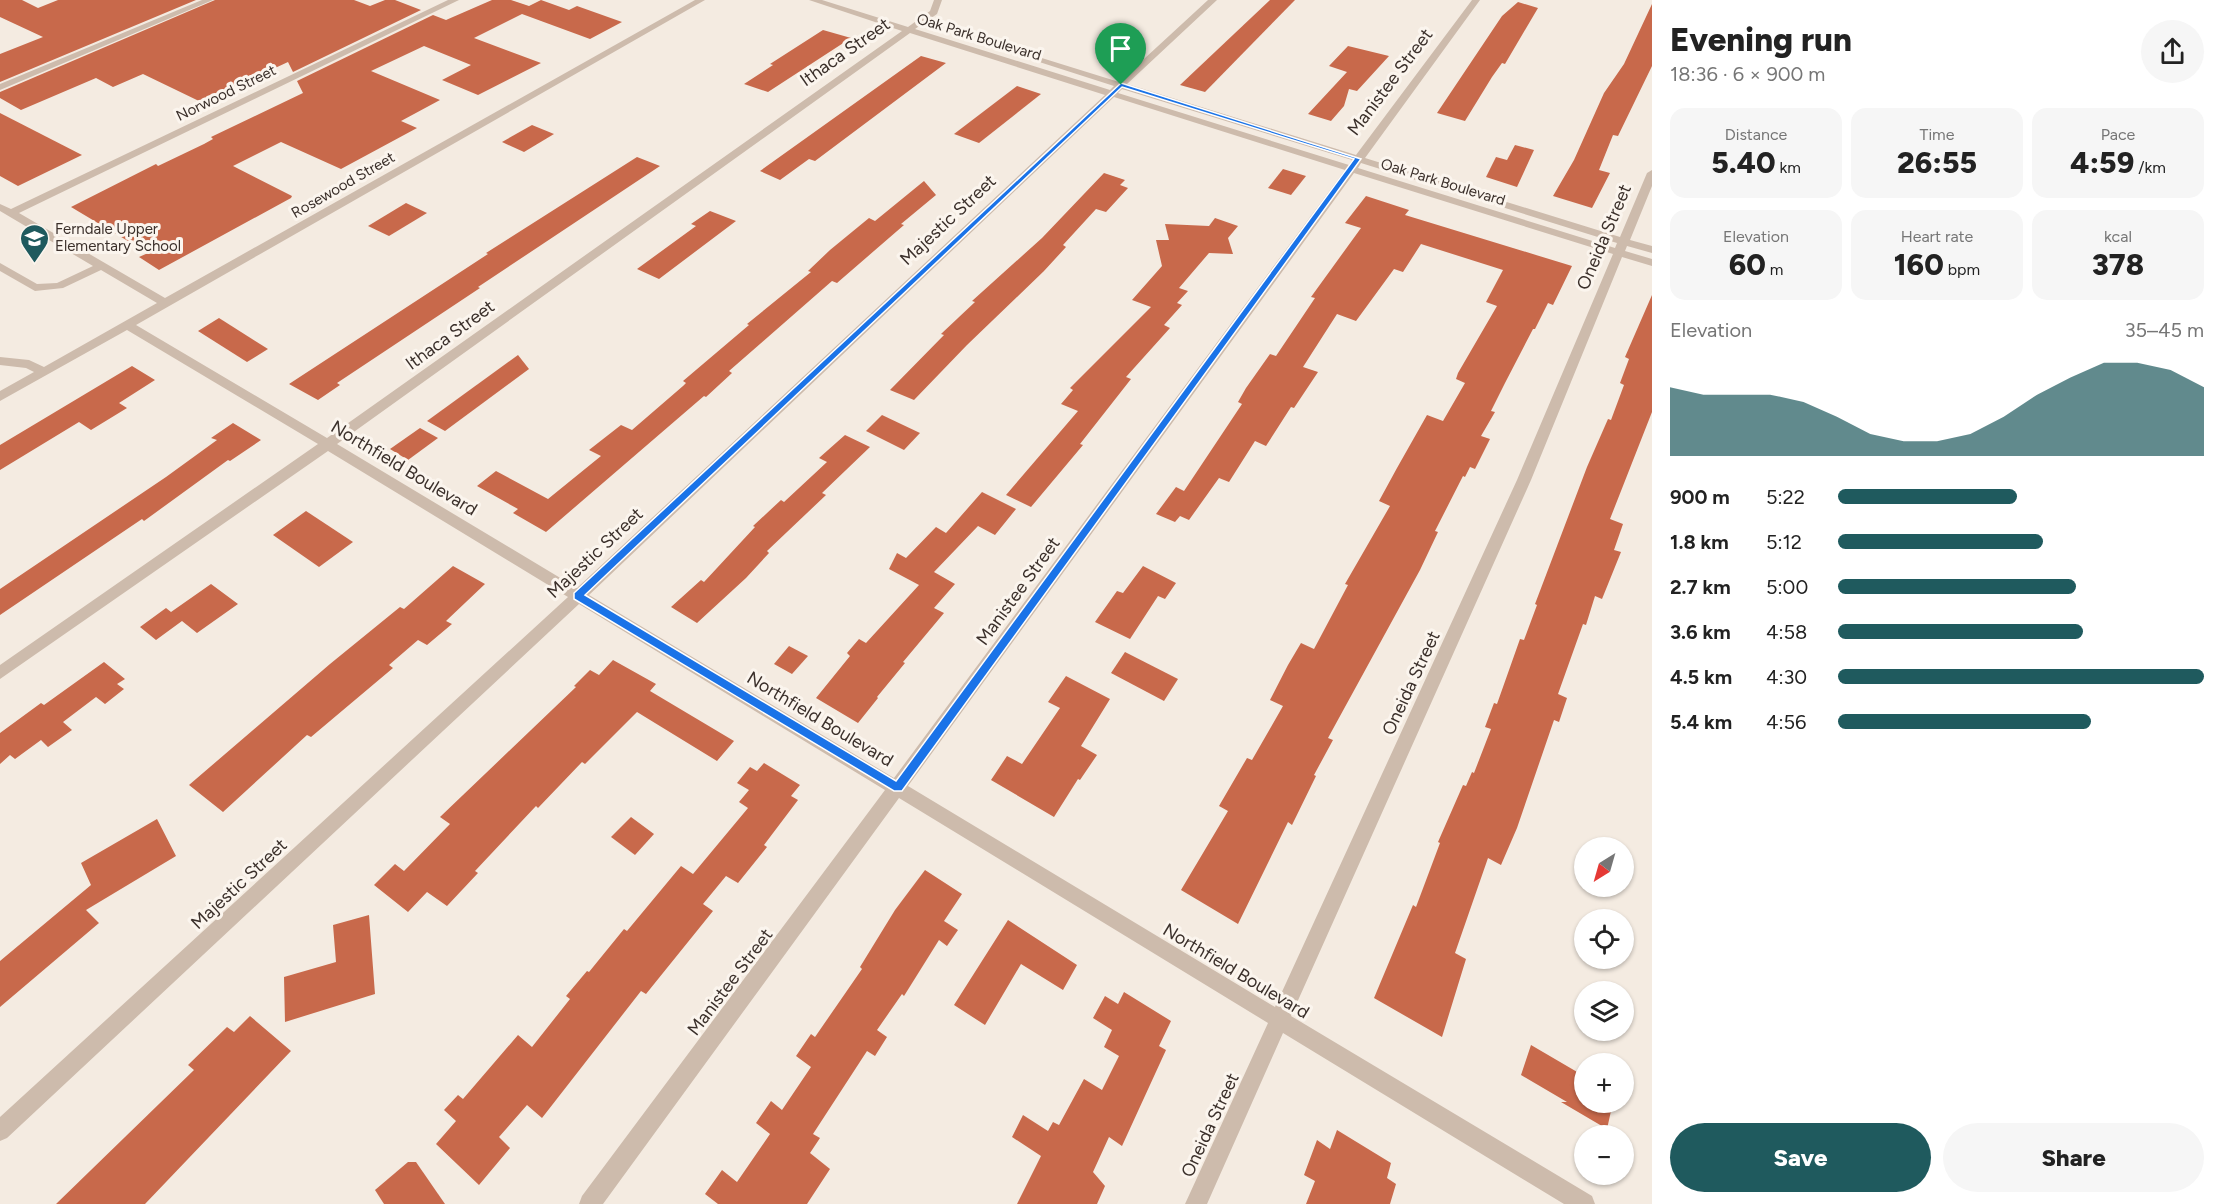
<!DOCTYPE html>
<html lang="en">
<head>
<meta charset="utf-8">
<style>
  :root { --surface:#fff; --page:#f6f6f6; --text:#222; --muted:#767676; --accent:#1f5a5e }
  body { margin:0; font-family:Figtree,sans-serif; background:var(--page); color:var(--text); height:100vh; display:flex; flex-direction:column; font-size:22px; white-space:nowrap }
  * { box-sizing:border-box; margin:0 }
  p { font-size:20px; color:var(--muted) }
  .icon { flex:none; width:33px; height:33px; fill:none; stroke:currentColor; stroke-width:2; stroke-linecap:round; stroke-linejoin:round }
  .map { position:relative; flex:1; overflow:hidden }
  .details { display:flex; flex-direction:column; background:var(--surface); width:570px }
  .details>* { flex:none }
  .needle { width:39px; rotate:217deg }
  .controls { position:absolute; left:1574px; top:837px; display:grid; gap:12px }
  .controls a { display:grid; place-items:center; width:60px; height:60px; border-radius:50%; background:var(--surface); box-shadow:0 2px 4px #0004; font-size:30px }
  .pin { position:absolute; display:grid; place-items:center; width:51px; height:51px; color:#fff; margin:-62px -26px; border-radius:50% 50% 50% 0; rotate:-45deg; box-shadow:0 0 6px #0007 }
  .pin .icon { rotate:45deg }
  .round { display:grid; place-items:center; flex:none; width:63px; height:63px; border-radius:32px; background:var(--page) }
  .summary { display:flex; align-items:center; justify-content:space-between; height:102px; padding:0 18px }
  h1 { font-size:33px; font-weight:800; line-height:45px }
  .stats { display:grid; grid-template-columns:repeat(3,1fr); gap:9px; height:102px; padding:6px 18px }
  .stats div { display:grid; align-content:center; border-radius:15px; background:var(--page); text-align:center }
  .stats b { font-size:30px; font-weight:800 }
  .stats small { font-size:16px; font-weight:400 }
  .stats p { font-size:16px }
  .chart { height:168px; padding:12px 18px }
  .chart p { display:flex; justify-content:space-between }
  .chart svg { width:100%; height:108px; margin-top:6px; fill:var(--accent); opacity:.7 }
  .button { display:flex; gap:12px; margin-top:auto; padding:12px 18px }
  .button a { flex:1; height:69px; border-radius:36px; background:var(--accent); color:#fff; font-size:24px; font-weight:800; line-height:69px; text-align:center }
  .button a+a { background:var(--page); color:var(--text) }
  ul { padding:0 18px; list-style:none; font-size:20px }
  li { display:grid; grid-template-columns:96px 72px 1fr; align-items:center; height:45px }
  li i { height:15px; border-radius:8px; background:var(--accent) }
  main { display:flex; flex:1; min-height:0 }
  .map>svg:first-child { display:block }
  .building { fill:#c8694b }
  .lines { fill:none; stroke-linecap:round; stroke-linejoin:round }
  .minor { fill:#cdbbac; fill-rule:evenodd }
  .route { fill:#1a73e8; stroke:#fff; stroke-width:1.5; fill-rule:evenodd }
  .labels { text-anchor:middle; stroke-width:6; stroke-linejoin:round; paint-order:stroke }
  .far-street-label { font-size:15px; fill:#3b302b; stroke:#fbf5ee }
  .far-poi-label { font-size:15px; fill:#3b302b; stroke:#fbf5ee; text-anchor:start }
  .street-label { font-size:18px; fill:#3b302b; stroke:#fbf5ee }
</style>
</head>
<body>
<main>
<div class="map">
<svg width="1652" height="1204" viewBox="0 0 1652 1204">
  <rect width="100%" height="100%" fill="#f4ebe1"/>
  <g class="building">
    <polygon points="0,0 22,0 38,8 58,0 196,0 0,82 0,54 43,37 0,17"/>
    <polygon points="215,0 354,0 370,6 385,0 395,0 421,10 293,72 288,62 201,102 143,74 113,87 96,78 21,110 0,98 0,92"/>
    <polygon points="492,0 511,0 529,6 541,0 569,10 577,6 622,22 590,39 522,14 474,38 541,63 478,95 442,80 471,65 424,46 371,71 440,100 401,121 417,128 341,169 281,142 233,166 292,196 291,198 159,270 139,257 148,253 71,207 156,164 158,166 204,144 213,139 211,137 303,93 297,81 433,15 446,20"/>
    <polygon points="1270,0 1295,0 1205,92 1180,85"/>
    <polygon points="1518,2 1538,8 1505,64 1502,63 1492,77 1465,121 1437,113 1502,16"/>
    <polygon points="1652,4 1652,66 1618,136 1613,135 1599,170 1610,173 1592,208 1553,196 1574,160 1604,93 1624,64"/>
    <polygon points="823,30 851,38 768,92 744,84 773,65 770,64"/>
    <polygon points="1348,46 1389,56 1357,91 1349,89 1344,106 1331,121 1308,114 1347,72 1329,66"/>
    <polygon points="921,56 946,63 815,161 809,159 780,180 760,171"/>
    <polygon points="1017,86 1041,94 979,143 954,134"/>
    <polygon points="0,113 82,155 18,186 0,176"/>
    <polygon points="532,125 554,134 524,152 502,142"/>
    <polygon points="1515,145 1534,150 1517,187 1486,177 1496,157 1507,160"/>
    <polygon points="637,157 660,166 478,287 480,288 337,383 340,385 318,400 289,384 488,254 486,253"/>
    <polygon points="1283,169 1306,176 1291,195 1268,188"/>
    <polygon points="1104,173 1125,180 1120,185 1128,188 1106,212 1096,209 1063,245 1066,247 1044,271 967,345 914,400 890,390 944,335 941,334 975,302 972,301 1042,238"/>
    <polygon points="924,181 936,195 901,224 904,225 837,283 832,281 729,371 732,373 706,397 704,396 546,532 513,513 518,509 477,486 496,471 548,499 601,456 589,450 621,425 632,430 683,386 686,383 683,381 749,325 747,324 811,272 808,271 830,250 869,218 875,221"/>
    <polygon points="1366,196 1409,210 1405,215 1572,266 1553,305 1548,303 1535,329 1533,329 1505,383 1491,411 1495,412 1481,436 1490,439 1475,469 1470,467 1465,477 1463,476 1435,531 1438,532 1420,570 1328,738 1333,740 1314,775 1316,776 1292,825 1288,822 1238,924 1181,890 1228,811 1219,806 1247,758 1252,760 1283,706 1270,700 1288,665 1301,643 1314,649 1348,585 1345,584 1390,506 1379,501 1397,468 1427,415 1443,421 1465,383 1456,379 1458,373 1497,306 1486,302 1503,270 1421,244 1403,272 1394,269 1356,321 1337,314 1303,367 1318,372 1294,408 1291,407 1266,446 1255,441 1229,482 1219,478 1189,520 1180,516 1175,522 1156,514 1176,487 1184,491 1242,404 1238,402 1246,388 1270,354 1276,356 1315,298 1311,297 1361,228 1345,223"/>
    <polygon points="406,203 427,213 389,236 368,226"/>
    <polygon points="710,211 736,221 659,279 637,269 696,226 691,224"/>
    <polygon points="1215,218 1238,226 1228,238 1233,254 1209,253 1179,288 1188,291 1177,303 1182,305 1164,325 1170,328 1126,377 1131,379 1080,444 1083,445 1031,507 1006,495 1078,411 1061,404 1073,390 1070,388 1151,307 1132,300 1162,266 1156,240 1169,240 1165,224 1209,226"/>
    <polygon points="1652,295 1652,412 1610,519 1623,524 1614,550 1621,552 1602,599 1595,596 1586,625 1583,624 1558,694 1567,698 1559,722 1554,720 1517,828 1501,865 1488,858 1455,953 1466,959 1442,1037 1374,998 1413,905 1416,907 1440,843 1438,842 1463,785 1466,786 1472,772 1474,773 1491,729 1485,727 1494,703 1497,704 1520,639 1524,640 1537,605 1535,604 1587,467 1608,419 1611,420 1624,385 1620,383 1629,359 1625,357"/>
    <polygon points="219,318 268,349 247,362 198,331"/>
    <polygon points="518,355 529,369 445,431 427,421"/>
    <polygon points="132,366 155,380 119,403 127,408 91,430 79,422 0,470 0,445"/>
    <polygon points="882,415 920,433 904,450 866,431"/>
    <polygon points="233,423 261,440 230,461 228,460 144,521 142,519 0,615 0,589 166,477 217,440 211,438"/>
    <polygon points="420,428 438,438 408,460 390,449"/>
    <polygon points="845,435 870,447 822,493 826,495 767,551 769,553 746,578 697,623 671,607 701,580 704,582 755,527 753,526 781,500 784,502 827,462 819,458"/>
    <polygon points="982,492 1016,509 995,535 978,526 934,572 955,584 934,608 944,613 903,662 905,663 877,697 878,698 858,723 816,698 850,656 847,653 859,639 866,643 919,585 889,569 897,553 906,558 936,527 946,533"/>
    <polygon points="306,511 353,542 319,567 273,535"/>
    <polygon points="453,566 485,584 446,621 452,624 427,645 418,640 389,665 393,668 311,737 307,735 223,812 189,785 330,664 400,607 404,609"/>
    <polygon points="1143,566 1176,583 1165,599 1158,596 1130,639 1095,622 1117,591 1123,593"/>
    <polygon points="211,584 238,604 197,633 182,621 156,640 140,627 166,608 171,612"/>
    <polygon points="789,646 808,656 792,674 774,664"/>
    <polygon points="1125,652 1178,679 1164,701 1111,673"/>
    <polygon points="613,660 656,684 650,691 734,741 717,761 637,712 585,764 582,762 538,808 536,806 475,871 478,873 447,906 427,892 408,912 374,885 395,864 404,871 450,824 440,817 576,687 574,686 590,670 599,675"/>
    <polygon points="104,662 125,679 117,684 124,689 105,704 96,697 63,722 72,730 48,747 41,740 15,759 10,755 0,764 0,733 41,703 44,705"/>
    <polygon points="1066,676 1110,699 1081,746 1097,755 1080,780 1078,779 1054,817 991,780 1007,756 1022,764 1060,708 1048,702"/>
    <polygon points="764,763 800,785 791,796 798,800 764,845 767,847 738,883 726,876 703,904 713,911 646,994 641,991 542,1118 527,1105 499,1137 510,1148 479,1185 436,1144 456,1121 444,1110 458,1095 463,1099 518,1035 532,1047 570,999 566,996 587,971 589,972 624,929 627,931 681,866 693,874 748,808 739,802 749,790 737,783 750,767 757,771"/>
    <polygon points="631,817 654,834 635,855 611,837"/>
    <polygon points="157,819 176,856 86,910 99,923 0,1007 0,961 91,885 81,863"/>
    <polygon points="925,870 962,894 944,921 958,930 947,946 939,940 904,996 902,994 877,1030 887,1037 875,1056 867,1051 813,1134 820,1138 810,1153 830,1169 807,1204 718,1204 705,1194 722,1170 737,1182 770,1134 756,1123 771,1101 782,1110 811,1067 796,1056 811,1034 815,1037 862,969 860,967 895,910"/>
    <polygon points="369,915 375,994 285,1022 284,977 336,962 333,925"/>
    <polygon points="1008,920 1077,965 1063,990 1021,964 985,1025 954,1005"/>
    <polygon points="1124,992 1171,1021 1159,1046 1166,1050 1122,1146 1109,1137 1093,1172 1105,1186 1097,1204 1017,1204 1041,1156 1012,1137 1023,1115 1048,1131 1053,1122 1059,1125 1084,1079 1102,1090 1119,1056 1104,1047 1112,1030 1093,1018 1105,996 1118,1004"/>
    <polygon points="250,1016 291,1051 145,1204 56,1204 194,1070 188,1065 227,1027 234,1032"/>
    <polygon points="1531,1045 1584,1076 1584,1102 1613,1102 1607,1129 1561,1102 1567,1102 1521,1075"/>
    <polygon points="1337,1130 1391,1163 1387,1178 1396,1184 1390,1204 1306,1204 1315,1181 1304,1175 1317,1140 1330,1149"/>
    <polygon points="408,1162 416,1162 445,1204 384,1204 375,1190"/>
  </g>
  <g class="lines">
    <g class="minor">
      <polygon points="202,0 213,0 0,90 0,84"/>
      <path d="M 448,0 L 459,0 L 19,213 L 165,298 L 695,0 L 705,0 L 136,325 L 327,438 L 902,31 L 809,0 L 822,0 L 908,27 L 930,11 L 934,0 L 942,0 L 937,14 L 915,29 L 1110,90 L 1114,86 L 999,49 L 1006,47 L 1119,82 L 1208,0 L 1217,0 L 1127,84 L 1356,155 L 1472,0 L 1480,0 L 1365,158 L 1620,237 L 1647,173 L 1652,170 L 1652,186 L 1630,240 L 1652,246 L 1652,253 L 1627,246 L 1625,251 L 1652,259 L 1652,266 L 1622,257 L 1531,480 L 1291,1016 L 1592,1196 L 1595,1204 L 1564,1204 L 1283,1033 L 1207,1204 L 1185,1204 L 1268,1023 L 899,798 L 603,1204 L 579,1204 L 582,1196 L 885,790 L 579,604 L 7,1138 L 0,1141 L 0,1117 L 568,597 L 328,451 L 0,679 L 0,665 L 318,444 L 127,330 L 0,401 L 0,391 L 34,372 L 26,368 L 0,365 L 0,357 L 29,360 L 44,367 L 157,303 L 101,270 L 63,288 L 35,291 L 0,271 L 0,263 L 37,284 L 57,283 L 93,266 L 0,211 L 0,204 L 11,209 ZM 910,33 L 1105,95 L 577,588 L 337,444 ZM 1122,89 L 1352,160 L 1349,165 L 1118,93 ZM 1114,97 L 1345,170 L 894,778 L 589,595 ZM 1361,163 L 1617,243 L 1615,248 L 1358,168 ZM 1354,173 L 1613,254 L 1517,480 L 1275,1007 L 908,786 Z"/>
    </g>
  </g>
  <path class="route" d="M 1121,83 L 1361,159 L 902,791 L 894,791 L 574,599 L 574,593 ZM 1122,87 L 1354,159 L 896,781 L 585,595 Z"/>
  <defs>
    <symbol id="school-pin" viewBox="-11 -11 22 30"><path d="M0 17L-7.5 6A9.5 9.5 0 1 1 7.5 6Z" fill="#1f5a5e" stroke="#fbf5ee"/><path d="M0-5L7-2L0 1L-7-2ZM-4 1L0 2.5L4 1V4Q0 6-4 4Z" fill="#fff"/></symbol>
  </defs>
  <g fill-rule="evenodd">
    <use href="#school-pin" x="18" y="222" width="33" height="45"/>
  </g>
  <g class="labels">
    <g class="far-street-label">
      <text transform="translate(979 37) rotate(17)" y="5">Oak Park Boulevard</text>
      <text transform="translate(226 93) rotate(-26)" y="5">Norwood Street</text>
      <text transform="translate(1443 182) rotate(17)" y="5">Oak Park Boulevard</text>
      <text transform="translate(343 185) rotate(-30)" y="5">Rosewood Street</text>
    </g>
    <g class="far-poi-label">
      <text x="55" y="234">Ferndale Upper<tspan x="55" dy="17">Elementary School</tspan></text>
    </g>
    <g class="street-label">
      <text transform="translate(845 52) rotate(-35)" y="6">Ithaca Street</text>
      <text transform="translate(1390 82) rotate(-53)" y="6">Manistee Street</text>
      <text transform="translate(948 220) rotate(-43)" y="6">Majestic Street</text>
      <text transform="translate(1604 237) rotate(-67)" y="6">Oneida Street</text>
      <text transform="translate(450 335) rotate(-36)" y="6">Ithaca Street</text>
      <text transform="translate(404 468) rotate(31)" y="6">Northfield Boulevard</text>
      <text transform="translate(595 553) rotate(-43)" y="6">Majestic Street</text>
      <text transform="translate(1018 591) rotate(-54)" y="6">Manistee Street</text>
      <text transform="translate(1411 683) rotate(-65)" y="6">Oneida Street</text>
      <text transform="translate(820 719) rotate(31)" y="6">Northfield Boulevard</text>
      <text transform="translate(239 884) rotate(-43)" y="6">Majestic Street</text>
      <text transform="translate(1236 971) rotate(31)" y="6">Northfield Boulevard</text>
      <text transform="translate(730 982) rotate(-53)" y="6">Manistee Street</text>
      <text transform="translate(1210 1125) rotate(-65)" y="6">Oneida Street</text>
    </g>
  </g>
</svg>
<div class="controls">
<a><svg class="needle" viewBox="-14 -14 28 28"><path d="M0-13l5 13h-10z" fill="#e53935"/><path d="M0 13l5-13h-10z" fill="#767676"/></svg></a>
<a><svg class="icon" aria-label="locate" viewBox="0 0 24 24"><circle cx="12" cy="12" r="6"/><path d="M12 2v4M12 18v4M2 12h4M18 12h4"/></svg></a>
<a><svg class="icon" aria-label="layers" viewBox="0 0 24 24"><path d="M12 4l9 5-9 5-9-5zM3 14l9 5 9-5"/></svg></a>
<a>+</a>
<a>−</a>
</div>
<div class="pin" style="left:1121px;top:85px;background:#1e9e55"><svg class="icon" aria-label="arrive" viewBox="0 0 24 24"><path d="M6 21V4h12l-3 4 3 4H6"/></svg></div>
</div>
<section class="details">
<div class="summary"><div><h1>Evening run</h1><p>18:36 · 6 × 900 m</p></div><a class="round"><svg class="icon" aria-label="share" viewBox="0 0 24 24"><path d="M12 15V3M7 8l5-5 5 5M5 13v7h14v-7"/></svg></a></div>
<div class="stats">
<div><p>Distance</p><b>5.40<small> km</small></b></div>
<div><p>Time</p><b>26:55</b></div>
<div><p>Pace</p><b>4:59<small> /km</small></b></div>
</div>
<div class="stats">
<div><p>Elevation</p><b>60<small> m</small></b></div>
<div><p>Heart rate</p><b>160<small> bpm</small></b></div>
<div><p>kcal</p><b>378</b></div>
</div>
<div class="chart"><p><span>Elevation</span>35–45 m</p>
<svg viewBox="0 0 160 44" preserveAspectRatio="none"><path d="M0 44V16L10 19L20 19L30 19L40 22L50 28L60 35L70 38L80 38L90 35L100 28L110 19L120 12L130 6L140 6L150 9L160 16V44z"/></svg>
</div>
<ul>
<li><b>900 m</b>5:22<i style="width:49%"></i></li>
<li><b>1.8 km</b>5:12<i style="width:56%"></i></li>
<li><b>2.7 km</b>5:00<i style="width:65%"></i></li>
<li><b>3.6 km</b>4:58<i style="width:67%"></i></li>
<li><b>4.5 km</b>4:30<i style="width:100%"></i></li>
<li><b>5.4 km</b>4:56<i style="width:69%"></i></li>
</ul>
<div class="button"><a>Save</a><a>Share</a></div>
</section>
</main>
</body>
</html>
